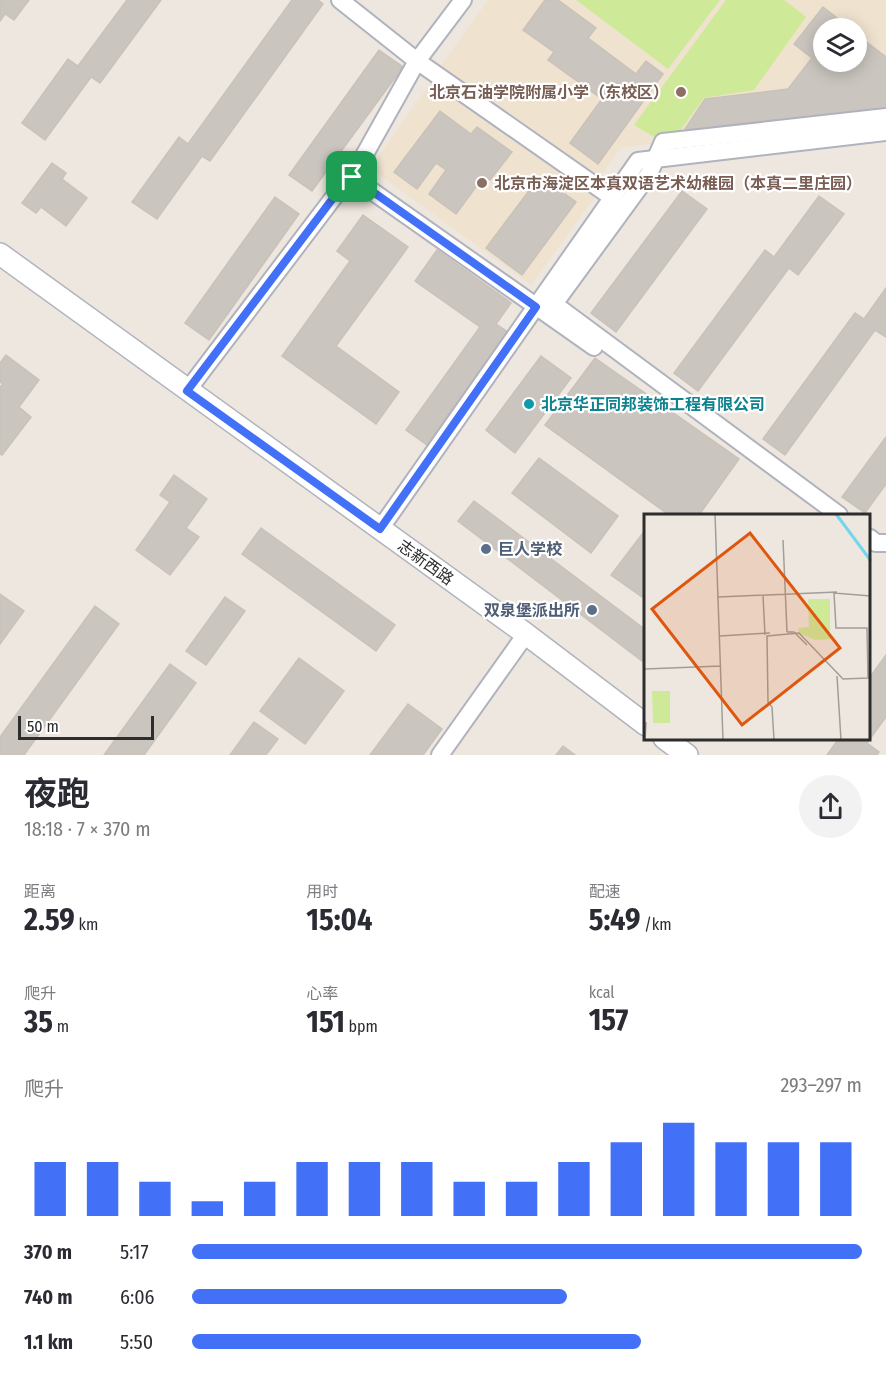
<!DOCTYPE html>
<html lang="zh">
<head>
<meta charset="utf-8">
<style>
  :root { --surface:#fff; --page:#f2f2f3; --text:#2b2b33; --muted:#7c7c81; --accent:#4271f8 }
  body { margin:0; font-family:"Fira Sans Condensed","Noto Sans SC",sans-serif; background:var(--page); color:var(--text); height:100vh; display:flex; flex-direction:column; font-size:22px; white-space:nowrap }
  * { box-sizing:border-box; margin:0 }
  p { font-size:20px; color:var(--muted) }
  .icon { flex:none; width:33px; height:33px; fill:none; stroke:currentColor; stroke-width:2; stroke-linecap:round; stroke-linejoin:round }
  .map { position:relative; height:755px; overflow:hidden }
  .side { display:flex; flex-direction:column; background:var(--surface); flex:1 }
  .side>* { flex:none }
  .buttons { position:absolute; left:813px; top:18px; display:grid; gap:12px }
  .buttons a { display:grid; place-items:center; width:54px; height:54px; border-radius:50%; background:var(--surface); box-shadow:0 3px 15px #0003; font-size:30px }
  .scale { position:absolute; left:18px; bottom:15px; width:136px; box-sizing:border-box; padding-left:6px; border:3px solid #2d2d2d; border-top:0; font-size:16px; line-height:21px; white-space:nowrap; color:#2d2d2d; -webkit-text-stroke:4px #fff; paint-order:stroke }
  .pin { position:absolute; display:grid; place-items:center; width:51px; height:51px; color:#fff; margin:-26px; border-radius:12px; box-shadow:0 3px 9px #0006 }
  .round { display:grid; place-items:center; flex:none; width:63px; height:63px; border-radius:32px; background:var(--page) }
  .headline { display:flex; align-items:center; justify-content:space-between; height:102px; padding:0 24px }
  h1 { font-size:33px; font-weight:700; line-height:45px }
  .figures { display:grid; grid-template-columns:repeat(3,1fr); gap:9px; height:102px; padding:6px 24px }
  .figures div { display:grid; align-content:center }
  .figures b { font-size:30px; font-weight:700 }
  .figures small { font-size:16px; font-weight:400 }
  .figures p { font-size:16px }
  .chart { height:168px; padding:12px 24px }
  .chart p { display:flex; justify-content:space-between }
  .chart svg { width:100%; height:108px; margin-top:6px; stroke:var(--accent); stroke-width:6 }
  ul { padding:0 24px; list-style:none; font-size:20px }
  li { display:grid; grid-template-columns:96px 72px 1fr; align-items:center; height:45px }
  li i { height:15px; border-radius:8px; background:var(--accent) }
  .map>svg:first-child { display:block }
  .education { fill:#efe2cf; fill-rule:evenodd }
  .pitch { fill:#ceea99 }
  .building { fill:#cac5be; stroke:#cac2b9; stroke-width:1.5 }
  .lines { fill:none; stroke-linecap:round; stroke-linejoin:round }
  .minor-casing { stroke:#b0b3bd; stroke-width:20 }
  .tertiary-casing { stroke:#b0b3bd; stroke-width:24 }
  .minor { stroke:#fff; stroke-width:16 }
  .tertiary { stroke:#fff; stroke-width:21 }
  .route-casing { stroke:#fff; stroke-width:12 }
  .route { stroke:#4271f8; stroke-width:8 }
  .education-dot { fill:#8d6e63; stroke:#fff; stroke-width:2 }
  .culture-dot { fill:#0f9aa8; stroke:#fff; stroke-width:2 }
  .service-dot { fill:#5c6f8a; stroke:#fff; stroke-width:2 }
  .labels { text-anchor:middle; stroke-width:4.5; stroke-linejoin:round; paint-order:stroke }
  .education-label { font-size:16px; font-weight:bold; fill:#785e54; stroke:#fff; text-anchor:end }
  .culture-label { font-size:16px; font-weight:bold; fill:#0d838f; stroke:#fff; text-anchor:start }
  .service-label { font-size:16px; font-weight:bold; fill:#4e5e75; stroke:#fff; text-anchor:start }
  .street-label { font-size:16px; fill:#2d2d2d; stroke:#fff }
  .inset-river { fill:none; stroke:#74d6ee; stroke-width:3 }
  .inset-road { fill:none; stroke:#a19d98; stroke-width:1.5 }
  .view { fill:#df570e; fill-opacity:0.15; stroke:#df570e; stroke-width:3 }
  .inset-edge { fill:none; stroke:#2d2d2d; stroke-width:3 }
</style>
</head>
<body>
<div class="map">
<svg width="886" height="755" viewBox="0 0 886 755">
  <rect width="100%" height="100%" fill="#eee7df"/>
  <g class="education">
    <path d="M 488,0 L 886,0 L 886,117 L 663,142 L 621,148 L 600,177 L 440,67 ZM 824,28 L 856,28 L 856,62 L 824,62 Z"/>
    <polygon points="432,81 594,198 531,285 370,168"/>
  </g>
  <g class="pitch">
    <polygon points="576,0 720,0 668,69"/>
    <polygon points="726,0 784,0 806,17 754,90 704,98 682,128 682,140 663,142 634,125"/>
  </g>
  <g class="building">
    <polygon points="0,0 29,0 14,20 5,14 0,21"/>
    <polygon points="127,0 161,0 100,83 91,77 45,140 22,123 68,59 78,66"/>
    <polygon points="292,0 318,0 323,4 210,161 202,156 157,219 132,202 179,137 188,144"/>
    <polygon points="545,0 558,0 596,28 588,38 636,74 646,61 663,74 598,164 570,143 602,99 548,60 554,52 523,30"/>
    <polygon points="823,7 850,28 824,28 824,62 856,62 856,34 886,57 886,114 690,137 685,129 705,99 788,89 812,58 794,44"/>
    <polygon points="379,50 403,67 312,191 289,175"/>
    <polygon points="440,111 471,134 477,127 512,152 490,180 484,176 456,214 429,194 446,170 436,163 417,189 394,172"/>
    <polygon points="52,163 66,173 62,179 87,198 66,226 41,207 36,213 22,203"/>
    <polygon points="540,176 576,202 522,275 486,248"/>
    <polygon points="682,191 707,209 616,332 591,313"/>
    <polygon points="819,196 844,214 798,275 789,268 698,391 674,373 765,250 774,257"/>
    <polygon points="275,197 299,214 209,340 185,323"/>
    <polygon points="363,215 408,247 336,346 399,392 376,424 282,356 350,261 337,251"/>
    <polygon points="437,250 511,303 496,324 508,332 427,445 406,430 480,327 415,281"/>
    <polygon points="886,288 886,337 875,330 785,455 763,439 855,313 864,319"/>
    <polygon points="6,355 39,380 19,407 31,417 2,455 0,454 0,387 3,384 0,382 0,363"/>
    <polygon points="541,356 571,378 515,453 486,430"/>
    <polygon points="595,358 739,459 699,515 669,515 545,425"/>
    <polygon points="886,437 886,484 865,513 842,497"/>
    <polygon points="539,458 618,516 591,553 512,493"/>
    <polygon points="174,475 207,499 186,528 199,537 170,575 136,550 170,502 160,495"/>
    <polygon points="474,501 646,630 646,656 642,661 458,521"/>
    <polygon points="261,528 395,625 376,651 242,554"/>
    <polygon points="646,529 646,592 642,597 611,575"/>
    <polygon points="0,594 24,611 0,644"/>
    <polygon points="225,597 245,611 206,665 186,651"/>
    <polygon points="95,606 119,624 24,755 0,755 0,737"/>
    <polygon points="886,655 886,717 867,743 879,752 877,755 827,755 839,738 870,738 870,677"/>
    <polygon points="299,658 344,691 305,744 260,711"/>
    <polygon points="170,664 196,683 144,755 104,755"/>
    <polygon points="408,704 442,729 423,755 370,755"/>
    <polygon points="254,722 278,739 266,755 230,755"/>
    <polygon points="563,746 575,755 556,755"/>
  </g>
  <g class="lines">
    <defs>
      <g id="minor">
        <polyline points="340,0 417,61 613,198"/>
        <polyline points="352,177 594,347"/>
        <polyline points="187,391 340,189 352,177 417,61 463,0"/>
        <polyline points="839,515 554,304 649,174 663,142 886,117"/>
        <polyline points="380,529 638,161 886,132"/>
        <polyline points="870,538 876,543 886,543"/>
        <polyline points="440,755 526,634"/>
      </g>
      <g id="tertiary">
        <polyline points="0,254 526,634 646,725"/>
        <polyline points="664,738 687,755"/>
      </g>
    </defs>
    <use href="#minor" class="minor-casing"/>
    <use href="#tertiary" class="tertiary-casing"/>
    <use href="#minor" class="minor"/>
    <use href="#tertiary" class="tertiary"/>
  </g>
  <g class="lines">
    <defs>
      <polygon id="route" points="352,177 536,307 380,529 187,391 340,189"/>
    </defs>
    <use href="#route" class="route-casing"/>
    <use href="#route" class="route"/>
  </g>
  <g class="education-dot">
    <circle cx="681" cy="92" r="6"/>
    <circle cx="482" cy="183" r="6"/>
  </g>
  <circle class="culture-dot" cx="529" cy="404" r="6"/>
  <g class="service-dot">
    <circle cx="486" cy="549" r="6"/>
    <circle cx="592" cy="610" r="6"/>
  </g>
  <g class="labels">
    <g class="education-label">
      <text x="669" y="98">北京石油学院附属小学（东校区）</text>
      <text x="494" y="189" text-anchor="start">北京市海淀区本真双语艺术幼稚园（本真二里庄园）</text>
    </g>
    <g class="culture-label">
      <text x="541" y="410">北京华正同邦装饰工程有限公司</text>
    </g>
    <g class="service-label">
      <text x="498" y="555">巨人学校</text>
      <text x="580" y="616" text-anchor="end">双泉堡派出所</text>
    </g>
    <g class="street-label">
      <text transform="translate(426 562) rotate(36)" y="6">志新西路</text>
    </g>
  </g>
  <g transform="translate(644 514)">
    <rect width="226" height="226" fill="#eee7df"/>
    <path d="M 164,85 L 186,85 L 186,125 L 171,126 L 155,119 L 154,114 L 165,113 ZM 8,177 L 26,177 L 26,209 L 9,209 Z" fill="#ceea99"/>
    <path class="inset-river" d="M 192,0 L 227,47"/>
    <path class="inset-road" d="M 71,0 L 79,226M 139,26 L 143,118M 119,82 L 121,121M 74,83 L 193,78M 143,118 L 150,118 L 163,131M 76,122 L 126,119M 0,128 L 0,208M 1,155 L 77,152M 193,162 L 197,226M 1,226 L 2,208M 130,226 L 128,193 L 124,188 L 123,122 L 155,119 L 199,165 L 224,164 L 223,114 L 192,114 L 190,79 L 227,82"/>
    <path class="view" d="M 106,19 L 196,134 L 98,211 L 8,95 Z"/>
    <rect width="226" height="226" class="inset-edge"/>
  </g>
</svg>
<div class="buttons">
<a><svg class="icon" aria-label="layers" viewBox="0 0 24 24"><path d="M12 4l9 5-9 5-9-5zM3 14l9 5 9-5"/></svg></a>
</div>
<div class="scale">50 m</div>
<div class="pin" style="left:352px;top:177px;background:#1e9e55"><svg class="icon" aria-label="arrive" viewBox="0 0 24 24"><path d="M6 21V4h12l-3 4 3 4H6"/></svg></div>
</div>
<section class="side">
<div class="headline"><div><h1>夜跑</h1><p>18:18 · 7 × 370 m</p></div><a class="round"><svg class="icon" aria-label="share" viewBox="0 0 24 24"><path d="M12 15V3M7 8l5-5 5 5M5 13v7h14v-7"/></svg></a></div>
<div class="figures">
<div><p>距离</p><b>2.59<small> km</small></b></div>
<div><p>用时</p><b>15:04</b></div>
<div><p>配速</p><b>5:49<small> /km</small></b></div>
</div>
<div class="figures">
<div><p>爬升</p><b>35<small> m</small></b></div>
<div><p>心率</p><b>151<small> bpm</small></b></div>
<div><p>kcal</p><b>157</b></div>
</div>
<div class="chart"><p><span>爬升</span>293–297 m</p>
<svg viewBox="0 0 160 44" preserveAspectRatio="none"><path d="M5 44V22M15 44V22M25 44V30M35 44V38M45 44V30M55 44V22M65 44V22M75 44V22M85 44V30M95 44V30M105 44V22M115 44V14M125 44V6M135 44V14M145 44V14M155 44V14"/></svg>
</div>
<ul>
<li><b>370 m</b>5:17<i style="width:100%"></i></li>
<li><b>740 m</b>6:06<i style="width:56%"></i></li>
<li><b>1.1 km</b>5:50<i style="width:67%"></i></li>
</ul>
</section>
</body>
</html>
